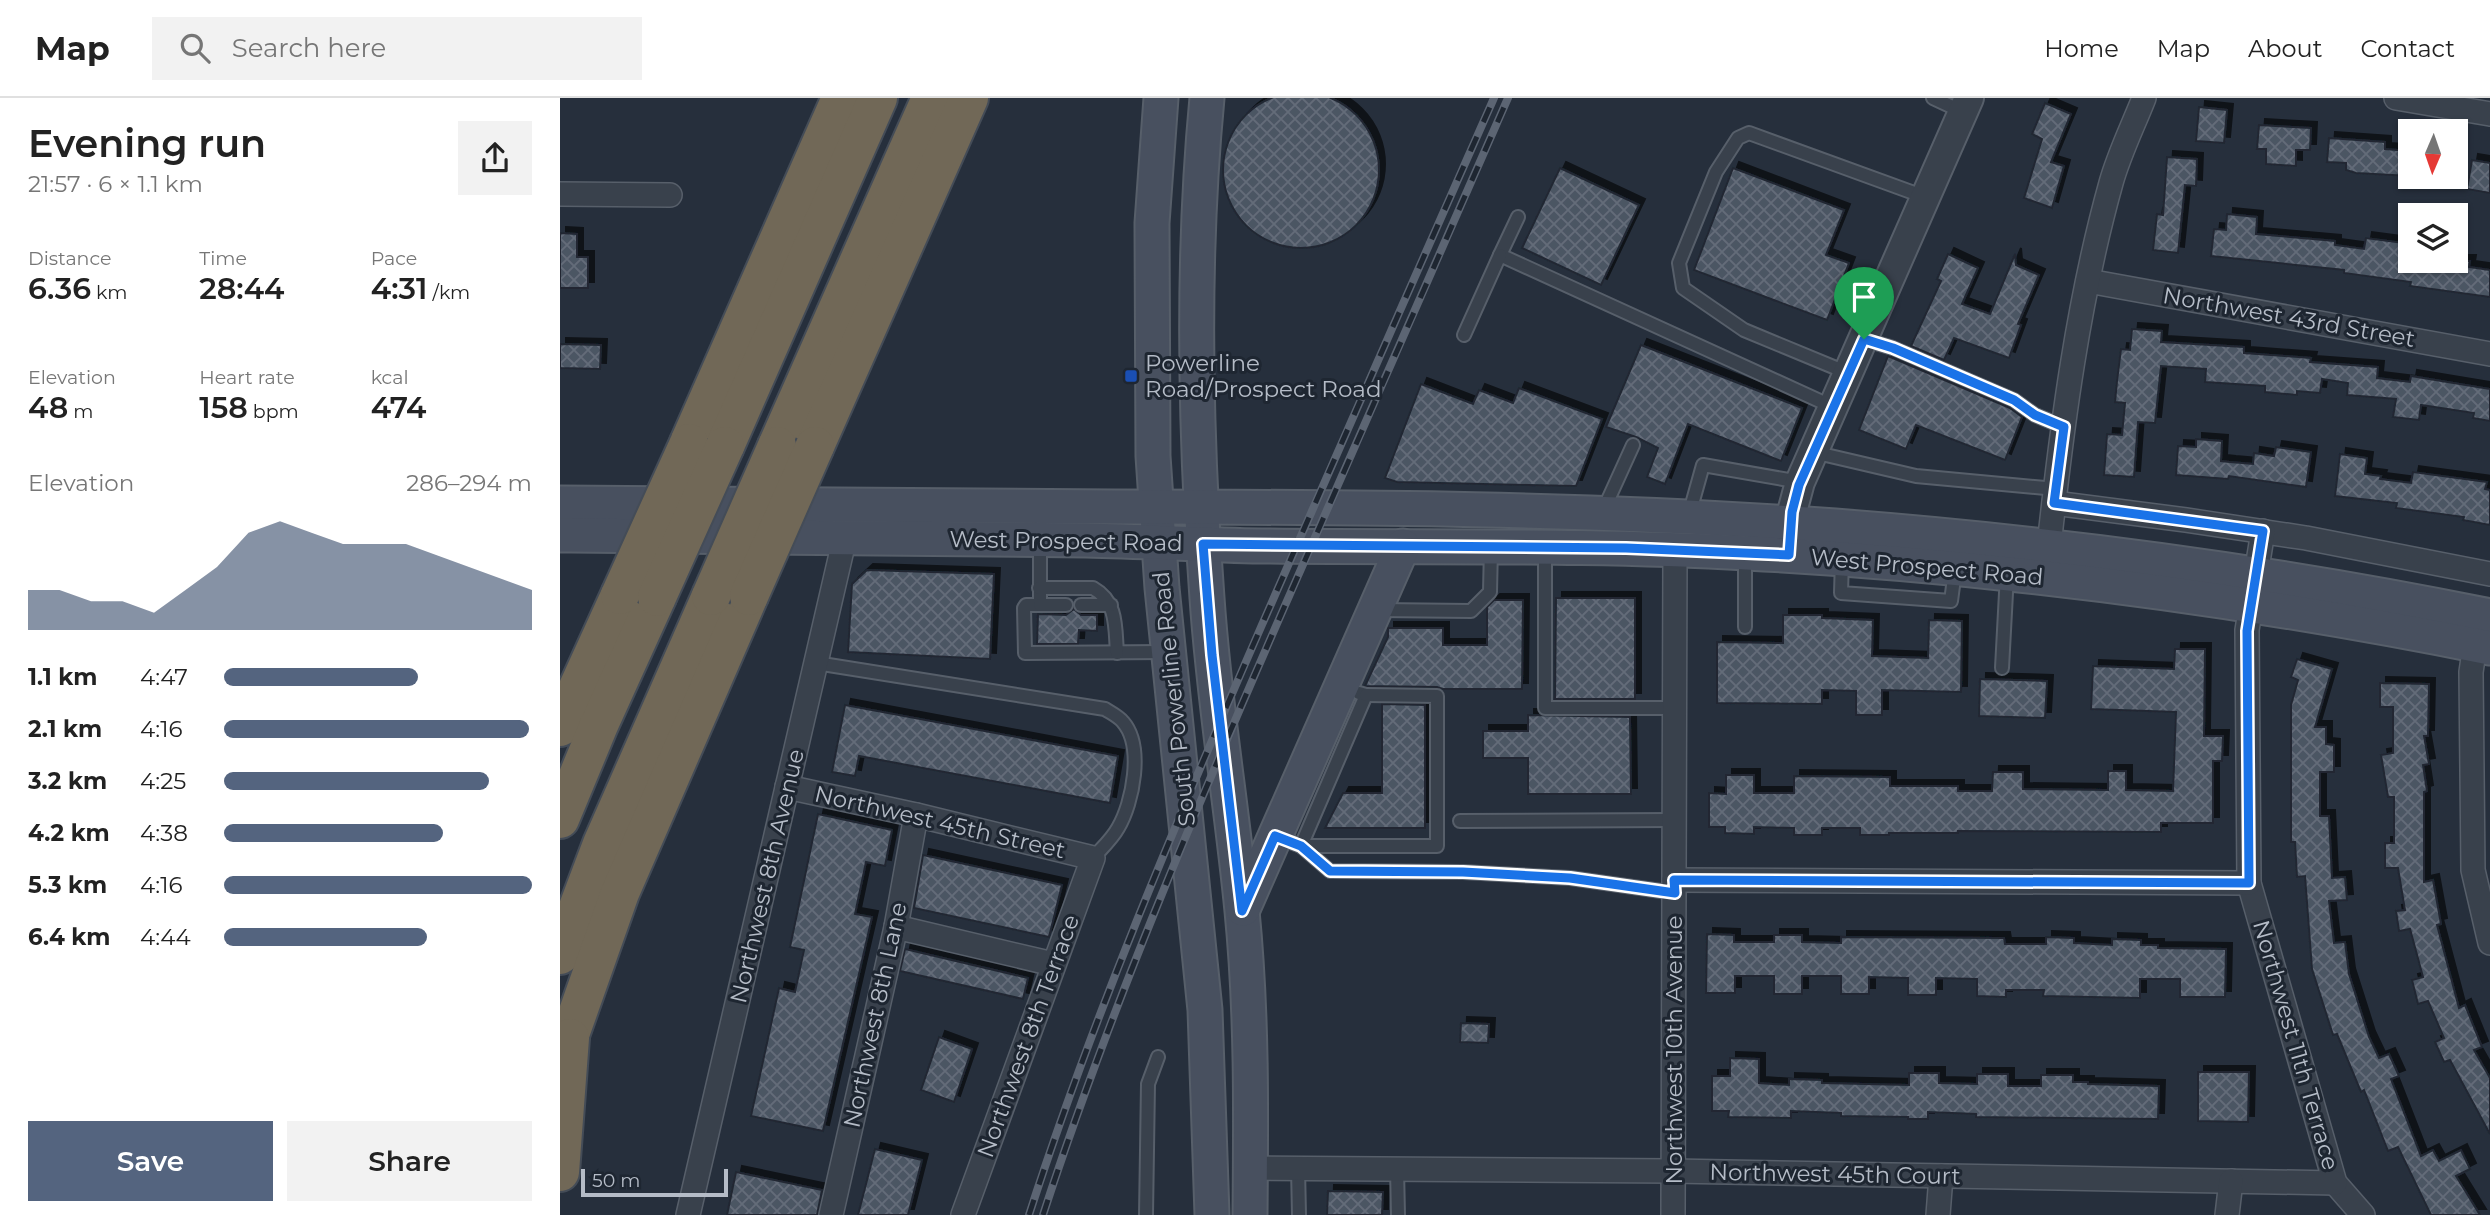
<!DOCTYPE html>
<html lang="en">
<head>
<meta charset="utf-8">
<style>
  :root { --surface:#fff; --page:#f2f2f2; --text:#222; --muted:#767676; --line:#e0e0e0; --accent:#54647f }
  body { margin:0; font-family:Montserrat,sans-serif; background:var(--page); color:var(--text); height:100vh; display:flex; flex-direction:column; font-size:26px; white-space:nowrap }
  * { box-sizing:border-box; margin:0 }
  p { font-size:23px; color:var(--muted) }
  .icon { flex:none; width:38px; height:38px; fill:none; stroke:currentColor; stroke-width:2; stroke-linecap:round; stroke-linejoin:round }
  .map { position:relative; flex:1; overflow:hidden }
  .sheet { display:flex; flex-direction:column; background:var(--surface); width:560px }
  .sheet>* { flex:none }
  .needle { width:46px; rotate:182deg }
  .tools { position:absolute; left:1838px; top:21px; display:grid; gap:14px }
  .tools a { display:grid; place-items:center; width:70px; height:70px; border-radius:0px; background:var(--surface); box-shadow:0 2px 5px #0004; font-size:35px }
  .scale { position:absolute; left:21px; bottom:18px; width:147px; box-sizing:border-box; padding-left:7px; border:4px solid #b5bcc7; border-top:0; font-size:19px; line-height:24px; white-space:nowrap; color:#b5bcc7; -webkit-text-stroke:5px #1e2631; paint-order:stroke }
  .pin { position:absolute; display:grid; place-items:center; width:60px; height:60px; color:#fff; margin:-72px -30px; border-radius:50% 50% 50% 0; rotate:-45deg; box-shadow:0 0 7px #0007 }
  .pin .icon { rotate:45deg }
  .round { display:grid; place-items:center; flex:none; width:74px; height:74px; border-radius:0px; background:var(--page) }
  .overview { display:flex; align-items:center; justify-content:space-between; height:119px; padding:0 28px }
  h1 { font-size:38px; font-weight:600; line-height:52px }
  .stats { display:grid; grid-template-columns:repeat(3,1fr); gap:10px; height:119px; padding:7px 28px }
  .stats div { display:grid; align-content:center }
  .stats b { font-size:30px; font-weight:600 }
  .stats small { font-size:19px; font-weight:400 }
  .stats p { font-size:19px }
  .chart { height:196px; padding:14px 28px }
  .chart p { display:flex; justify-content:space-between }
  .chart svg { width:100%; height:126px; margin-top:7px; fill:var(--accent); opacity:.7 }
  .action { display:flex; gap:14px; margin-top:auto; padding:14px 28px }
  .action a { flex:1; height:80px; border-radius:0px; background:var(--accent); color:#fff; font-size:28px; font-weight:600; line-height:80px; text-align:center }
  .action a+a { background:var(--page); color:var(--text) }
  ul { padding:0 28px; list-style:none; font-size:23px }
  li { display:grid; grid-template-columns:112px 84px 1fr; align-items:center; height:52px }
  li i { height:18px; border-radius:9px; background:var(--accent) }
  header { display:flex; align-items:center; gap:42px; box-sizing:border-box; height:98px; padding:0 35px; background:var(--surface); border-bottom:2px solid var(--line) }
  header strong { font-size:33px }
  nav { display:flex; gap:38px; margin-inline-start:auto; font-size:24px }
  .search { width:490px; height:63px; background:var(--page); display:flex; align-items:center; gap:18px; box-sizing:border-box; padding:0 24px; border-radius:0px; color:var(--muted); font-size:26px }
  main { display:flex; flex:1; min-height:0 }
  .map>svg:first-child { display:block }
  .building { fill:url(#building-cross-hatch); stroke:#202833; stroke-width:2; filter:url(#shadow) }
  .lines { fill:none; stroke-linecap:round; stroke-linejoin:round }
  .service-casing { stroke:#575f6a; stroke-width:16 }
  .minor-casing { stroke:#575f6a; stroke-width:26 }
  .tertiary-casing { stroke:#575f6a; stroke-width:32 }
  .secondary-casing { stroke:#575f6a; stroke-width:37 }
  .motorway-casing { stroke:#444c57; stroke-width:42 }
  .service { stroke:#39414c; stroke-width:12 }
  .minor { stroke:#39414c; stroke-width:23 }
  .tertiary { stroke:#39414c; stroke-width:28 }
  .secondary { stroke:#48505f; stroke-width:33 }
  .motorway { stroke:#716857; stroke-width:38 }
  .rail-casing { stroke:#5c6573; stroke-width:8 }
  .rail { stroke:#1e2631; stroke-width:5; stroke-dasharray:16; stroke-linecap:butt }
  .motorway-bridge-casing { stroke:#444c57; stroke-width:42; stroke-linecap:butt }
  .motorway-bridge { stroke:#716857; stroke-width:38 }
  .route-casing { stroke:#fff; stroke-width:14 }
  .route { stroke:#1a73e8; stroke-width:9 }
  .transit-dot { fill:#1a4fb4; stroke:#1e2631; stroke-width:2.5 }
  .labels { text-anchor:middle; stroke-width:6; stroke-linejoin:round; paint-order:stroke }
  .street-label { font-size:23px; fill:#b5bcc7; stroke:#1e2631 }
  .poi-label { font-size:23px; fill:#b5bcc7; stroke:#1e2631; text-anchor:start }
</style>
</head>
<body>
<header>
<strong>Map</strong>
<div class="search"><svg class="icon" aria-label="search" viewBox="0 0 24 24"><circle cx="10" cy="10" r="6"/><path d="M15 15l6 6"/></svg>Search here</div>
<nav><a>Home</a><a>Map</a><a>About</a><a>Contact</a></nav>
</header>
<main>
<section class="sheet">
<div class="overview"><div><h1>Evening run</h1><p>21:57 · 6 × 1.1 km</p></div><a class="round"><svg class="icon" aria-label="share" viewBox="0 0 24 24"><path d="M12 15V3M7 8l5-5 5 5M5 13v7h14v-7"/></svg></a></div>
<div class="stats">
<div><p>Distance</p><b>6.36<small> km</small></b></div>
<div><p>Time</p><b>28:44</b></div>
<div><p>Pace</p><b>4:31<small> /km</small></b></div>
</div>
<div class="stats">
<div><p>Elevation</p><b>48<small> m</small></b></div>
<div><p>Heart rate</p><b>158<small> bpm</small></b></div>
<div><p>kcal</p><b>474</b></div>
</div>
<div class="chart"><p><span>Elevation</span>286–294 m</p>
<svg viewBox="0 0 160 44" preserveAspectRatio="none"><path d="M0 44V30L10 30L20 34L30 34L40 38L50 30L60 22L70 10L80 6L90 10L100 14L110 14L120 14L130 18L140 22L150 26L160 30V44z"/></svg>
</div>
<ul>
<li><b>1.1 km</b>4:47<i style="width:63%"></i></li>
<li><b>2.1 km</b>4:16<i style="width:99%"></i></li>
<li><b>3.2 km</b>4:25<i style="width:86%"></i></li>
<li><b>4.2 km</b>4:38<i style="width:71%"></i></li>
<li><b>5.3 km</b>4:16<i style="width:100%"></i></li>
<li><b>6.4 km</b>4:44<i style="width:66%"></i></li>
</ul>
<div class="action"><a>Save</a><a>Share</a></div>
</section>
<div class="map">
<svg width="1930" height="1117" viewBox="0 0 1930 1117">
  <defs>
    <pattern id="building-cross-hatch" width="8" height="8" patternUnits="userSpaceOnUse" patternTransform="scale(1.75)"><rect width="8" height="8" fill="#4c5664"/><path d="M0 0l8 8M0 8l8-8" fill="none" stroke="#646c79"/></pattern>
    <filter id="shadow"><feDropShadow dx="6" dy="-6" stdDeviation="0" flood-color="#0009"/></filter>
  </defs>
  <rect width="100%" height="100%" fill="#262f3c"/>
  <g class="building">
    <circle cx="741" cy="72" r="78"/>
    <polygon points="1485,5 1511,16 1491,64 1504,68 1492,110 1464,100 1482,41 1472,36"/>
    <polygon points="1639,9 1667,12 1664,45 1636,43"/>
    <polygon points="1699,27 1751,30 1750,52 1736,52 1736,68 1706,66 1706,51 1697,51"/>
    <polygon points="1769,40 1825,44 1825,51 1850,53 1850,78 1796,75 1786,72 1786,65 1767,64"/>
    <polygon points="1607,59 1637,61 1636,88 1625,87 1618,155 1593,152 1597,116 1603,117"/>
    <polygon points="1912,62 1930,65 1930,95 1907,91"/>
    <polygon points="1000,70 1079,107 1041,187 962,150"/>
    <polygon points="1173,70 1284,112 1266,157 1289,165 1267,222 1134,172"/>
    <polygon points="1667,116 1697,119 1696,136 1775,143 1775,147 1804,151 1806,140 1844,145 1841,163 1910,163 1909,169 1930,172 1930,199 1850,188 1851,184 1784,175 1784,172 1651,158 1654,131 1666,132"/>
    <polygon points="0,135 17,136 17,159 28,159 28,190 0,190"/>
    <polygon points="1388,156 1418,170 1402,206 1430,216 1455,156 1456,167 1479,177 1458,226 1461,227 1449,260 1394,240 1384,262 1351,248 1381,183 1377,181"/>
    <polygon points="1572,231 1602,233 1601,244 1684,249 1684,255 1751,260 1750,264 1818,269 1817,280 1850,284 1851,278 1930,291 1930,323 1913,320 1914,315 1861,307 1859,322 1833,319 1836,301 1787,297 1788,285 1762,281 1760,295 1737,293 1737,297 1705,294 1705,288 1645,284 1646,271 1601,268 1595,325 1578,324 1574,379 1544,377 1547,336 1562,337 1565,305 1555,304 1557,283 1561,251 1570,252"/>
    <polygon points="0,246 41,247 40,271 0,270"/>
    <polygon points="1081,247 1242,310 1221,363 1128,326 1105,386 1087,379 1098,350 1076,339 1046,329"/>
    <polygon points="1328,258 1450,310 1462,319 1445,362 1356,327 1346,351 1299,332"/>
    <polygon points="861,286 913,306 919,292 953,305 959,290 1042,321 1016,388 837,384 825,380"/>
    <polygon points="1636,341 1662,343 1661,363 1670,364 1693,366 1694,355 1714,358 1716,349 1751,354 1746,389 1669,378 1668,381 1616,377 1618,348 1636,349"/>
    <polygon points="1780,356 1807,360 1805,376 1821,378 1820,381 1851,385 1853,374 1927,384 1925,391 1930,392 1930,427 1903,422 1904,419 1836,410 1837,405 1775,398"/>
    <polygon points="307,472 434,476 430,561 288,554 292,486"/>
    <polygon points="996,500 1075,500 1075,601 995,601"/>
    <polygon points="934,502 963,502 962,591 883,591 877,589 805,588 828,539 828,530 883,530 883,547 927,547 927,509"/>
    <polygon points="514,511 521,517 537,517 537,533 519,532 518,546 477,546 478,516 506,517"/>
    <polygon points="1223,517 1262,517 1262,520 1313,522 1312,558 1368,560 1369,522 1402,523 1401,594 1322,592 1322,617 1296,617 1296,593 1262,592 1262,606 1157,605 1157,544 1223,545"/>
    <polygon points="1615,551 1645,551 1644,638 1663,638 1662,663 1653,663 1653,725 1601,725 1601,734 1398,733 1398,735 1329,735 1329,737 1300,737 1300,730 1262,730 1262,737 1234,737 1234,730 1194,729 1194,736 1165,735 1165,729 1149,729 1149,695 1166,696 1166,677 1194,677 1194,695 1234,695 1234,678 1330,679 1330,688 1398,688 1398,693 1432,693 1433,674 1463,674 1463,691 1548,692 1548,673 1566,673 1566,692 1613,693 1616,614 1531,611 1533,568 1614,571"/>
    <polygon points="1737,561 1772,571 1755,629 1766,629 1766,646 1774,647 1774,674 1760,674 1760,718 1769,718 1772,780 1785,779 1787,802 1769,803 1774,845 1785,844 1789,876 1809,939 1819,960 1829,956 1839,978 1831,981 1861,1058 1873,1052 1879,1063 1901,1052 1910,1071 1896,1078 1920,1117 1871,1117 1838,1049 1828,1053 1804,992 1801,994 1777,936 1773,937 1752,871 1745,778 1737,779 1735,744 1731,744 1731,607 1738,582 1731,579"/>
    <polygon points="1420,581 1487,583 1485,620 1419,618"/>
    <polygon points="1820,585 1869,586 1868,638 1864,638 1869,666 1863,667 1867,693 1864,694 1864,784 1873,782 1881,826 1877,827 1899,910 1905,907 1922,949 1914,952 1930,980 1930,1036 1890,962 1884,964 1875,944 1884,940 1868,903 1858,906 1852,882 1863,879 1850,831 1839,833 1836,813 1845,812 1838,770 1825,770 1825,745 1834,745 1834,699 1828,699 1821,657 1833,655 1833,609 1820,609"/>
    <polygon points="822,606 865,607 865,730 765,730 783,695 822,695"/>
    <polygon points="285,607 558,658 550,705 299,658 295,678 272,674"/>
    <polygon points="968,617 1070,619 1071,696 968,696 968,660 923,660 923,633 968,633"/>
    <polygon points="258,716 332,732 325,768 306,764 295,816 312,819 263,1033 191,1018 219,890 235,894 244,852 230,849"/>
    <polygon points="363,757 502,787 489,839 354,810"/>
    <polygon points="1147,836 1174,837 1174,844 1214,844 1214,837 1242,837 1242,844 1281,845 1281,839 1444,840 1445,846 1486,846 1486,839 1514,840 1514,845 1552,847 1552,841 1581,842 1581,847 1598,847 1598,850 1666,851 1665,899 1620,899 1620,881 1580,881 1580,900 1483,898 1484,892 1446,892 1446,899 1417,898 1417,881 1376,880 1376,897 1348,897 1348,880 1309,879 1309,896 1281,896 1281,878 1242,878 1242,896 1214,896 1214,878 1175,878 1175,895 1146,895"/>
    <polygon points="345,851 468,880 463,901 340,873"/>
    <polygon points="901,925 929,926 928,945 900,944"/>
    <polygon points="379,939 412,951 394,1004 361,992"/>
    <polygon points="1170,960 1199,961 1199,985 1229,987 1229,981 1262,982 1262,985 1349,987 1349,975 1379,975 1379,985 1417,986 1417,976 1448,976 1448,988 1481,988 1481,977 1513,977 1513,984 1528,984 1528,986 1599,988 1598,1021 1416,1019 1416,1016 1368,1014 1368,1021 1348,1021 1348,1019 1281,1018 1281,1015 1231,1013 1231,1020 1168,1019 1169,1013 1152,1013 1152,978 1170,978"/>
    <polygon points="1638,974 1689,974 1688,1024 1638,1023"/>
    <polygon points="315,1051 362,1062 348,1117 298,1117"/>
    <polygon points="176,1074 262,1092 257,1117 167,1117"/>
    <polygon points="768,1093 823,1094 822,1117 767,1117"/>
  </g>
  <g class="lines">
    <defs>
      <g id="service">
        <polyline points="1373,0 1403,14"/>
        <polyline points="958,119 940,157 1273,309"/>
        <polyline points="904,237 940,157"/>
        <polyline points="1303,241 1333,250 1454,302 1475,317 1504,329"/>
        <polyline points="1288,275 1184,232 1123,190 1119,165 1156,74 1178,40 1189,35 1365,99"/>
        <polyline points="1253,354 1356,378 1496,391"/>
        <polyline points="1043,413 1073,347"/>
        <polyline points="1129,417 1143,367 1240,384"/>
        <polyline points="480,442 480,507 466,507 464,510 465,555 606,554"/>
        <polyline points="985,449 985,610 1113,610"/>
        <polyline points="1185,455 1185,529"/>
        <polyline points="1282,461 1281,495 1391,503 1395,473"/>
        <path d="M 479,490 L 533,490 C 558,504 555,530 557,555"/>
        <polyline points="480,507 506,507"/>
        <polyline points="521,507 551,507"/>
        <polyline points="818,512 911,513 930,494 931,449"/>
        <path d="M 256,565 L 545,611 C 551,615 558,618 563,624 C 584,648 573,705 558,730 C 552,741 542,750 533,760"/>
        <polyline points="1442,570 1447,476"/>
        <polyline points="900,723 1113,722"/>
        <polyline points="715,738 741,748 806,597 799,595"/>
        <polyline points="741,748 770,773 903,774 1010,780 1115,795"/>
        <polyline points="741,748 877,748 877,598 806,597"/>
        <polyline points="738,1070 739,1117"/>
        <polyline points="837,1071 838,1117"/>
        <polyline points="586,1117 588,986 598,959"/>
      </g>
      <g id="minor">
        <polyline points="1836,0 1930,16"/>
        <polyline points="0,96 110,97"/>
        <polyline points="1528,183 1930,256"/>
        <polyline points="1494,405 1626,422 1746,440 1930,476"/>
        <polyline points="1703,433 1687,532 1689,785 1775,1085 1803,1117"/>
        <path d="M 1489,448 C 1502,327 1518,203 1551,85 C 1559,56 1573,28 1584,0"/>
        <polyline points="1915,547 1911,574 1913,772 1930,845"/>
        <polyline points="227,689 356,717 533,760 403,1117"/>
        <polyline points="1114,782 1689,785"/>
        <polyline points="336,829 493,866"/>
        <polyline points="690,1070 1113,1073 1775,1085"/>
        <polyline points="128,1117 285,439"/>
        <polyline points="271,1117 336,829 356,717"/>
        <polyline points="1113,1117 1115,452"/>
        <polyline points="1378,1117 1381,1078"/>
        <polyline points="1667,1117 1671,1083"/>
      </g>
      <polyline id="tertiary" points="1230,447 1232,414 1240,384 1409,0"/>
      <g id="secondary">
        <polyline points="601,0 592,125 593,358 602,490 645,912 652,1117"/>
        <path d="M 647,0 C 631,166 635,334 647,500 C 654,605 672,709 682,813 C 692,914 691,1016 690,1117"/>
        <path d="M 0,405 C 185,406 370,408 555,409 C 795,409 1035,410 1275,428 C 1495,445 1714,474 1930,518"/>
        <path d="M 0,437 C 175,439 350,439 526,442 C 584,443 642,447 701,448 C 863,450 1025,446 1187,455 C 1437,468 1685,501 1930,550"/>
        <polyline points="683,811 843,448"/>
      </g>
      <g id="motorway">
        <polyline points="129,345 281,0"/>
        <polyline points="165,348 318,0"/>
        <polyline points="217,348 371,0"/>
        <polyline points="255,348 409,0"/>
        <polyline points="0,629 60,497"/>
        <polyline points="0,721 39,627 97,499"/>
        <polyline points="0,857 42,746 151,498"/>
        <polyline points="0,965 60,795 189,498"/>
        <polyline points="0,1074 10,940"/>
      </g>
    </defs>
    <use href="#service" class="service-casing"/>
    <use href="#minor" class="minor-casing"/>
    <use href="#tertiary" class="tertiary-casing"/>
    <use href="#secondary" class="secondary-casing"/>
    <use href="#motorway" class="motorway-casing"/>
    <use href="#service" class="service"/>
    <use href="#minor" class="minor"/>
    <use href="#tertiary" class="tertiary"/>
    <use href="#secondary" class="secondary"/>
    <use href="#motorway" class="motorway"/>
    <defs>
      <g id="rail">
        <path d="M 469,1117 C 534,916 617,722 701,529 C 778,353 856,176 934,0"/>
        <path d="M 483,1117 C 550,911 636,711 723,512 C 798,342 873,171 948,0"/>
      </g>
    </defs>
    <use href="#rail" class="rail-casing"/>
    <use href="#rail" class="rail"/>
    <defs>
      <g id="motorway-bridge">
        <polyline points="60,497 129,345"/>
        <polyline points="151,498 217,348"/>
        <polyline points="189,498 255,348"/>
        <polyline points="97,499 165,348"/>
      </g>
    </defs>
    <use href="#motorway-bridge" class="motorway-bridge-casing"/>
    <use href="#motorway-bridge" class="motorway-bridge"/>
  </g>
  <g class="lines">
    <defs>
      <polygon id="route" points="1304,241 1333,250 1454,302 1475,317 1504,329 1494,405 1703,433 1687,533 1689,785 1114,782 1115,795 1010,780 903,774 770,773 741,748 715,738 682,813 652,557 643,446 1066,450 1229,457 1232,414 1239,387"/>
    </defs>
    <use href="#route" class="route-casing"/>
    <use href="#route" class="route"/>
  </g>
  <rect class="transit-dot" x="564" y="271" width="14" height="14" rx="3.5"/>
  <g class="labels">
    <g class="street-label">
      <text transform="translate(1729 219) rotate(10)" y="8">Northwest 43rd Street</text>
      <text transform="translate(506 443) rotate(1)" y="8">West Prospect Road</text>
      <text transform="translate(1367 469) rotate(5)" y="8">West Prospect Road</text>
      <text transform="translate(614 601) rotate(-96)" y="8">South Powerline Road</text>
      <text transform="translate(380 724) rotate(13)" y="8">Northwest 45th Street</text>
      <text transform="translate(207 778) rotate(-77)" y="8">Northwest 8th Avenue</text>
      <text transform="translate(315 917) rotate(-78)" y="8">Northwest 8th Lane</text>
      <text transform="translate(468 938) rotate(-70)" y="8">Northwest 8th Terrace</text>
      <text transform="translate(1736 947) rotate(74)" y="8">Northwest 11th Terrace</text>
      <text transform="translate(1114 952) rotate(-90)" y="8">Northwest 10th Avenue</text>
      <text transform="translate(1275 1076) rotate(1)" y="8">Northwest 45th Court</text>
    </g>
    <g class="poi-label">
      <text x="585" y="273">Powerline<tspan x="585" dy="26">Road/Prospect Road</tspan></text>
    </g>
  </g>
</svg>
<div class="tools">
<a><svg class="needle" viewBox="-14 -14 28 28"><path d="M0-13l5 13h-10z" fill="#e53935"/><path d="M0 13l5-13h-10z" fill="#767676"/></svg></a>
<a><svg class="icon" aria-label="layers" viewBox="0 0 24 24"><path d="M12 4l9 5-9 5-9-5zM3 14l9 5 9-5"/></svg></a>
</div>
<div class="scale">50 m</div>
<div class="pin" style="left:1304px;top:241px;background:#1e9e55"><svg class="icon" aria-label="arrive" viewBox="0 0 24 24"><path d="M6 21V4h12l-3 4 3 4H6"/></svg></div>
</div>
</main>
</body>
</html>
